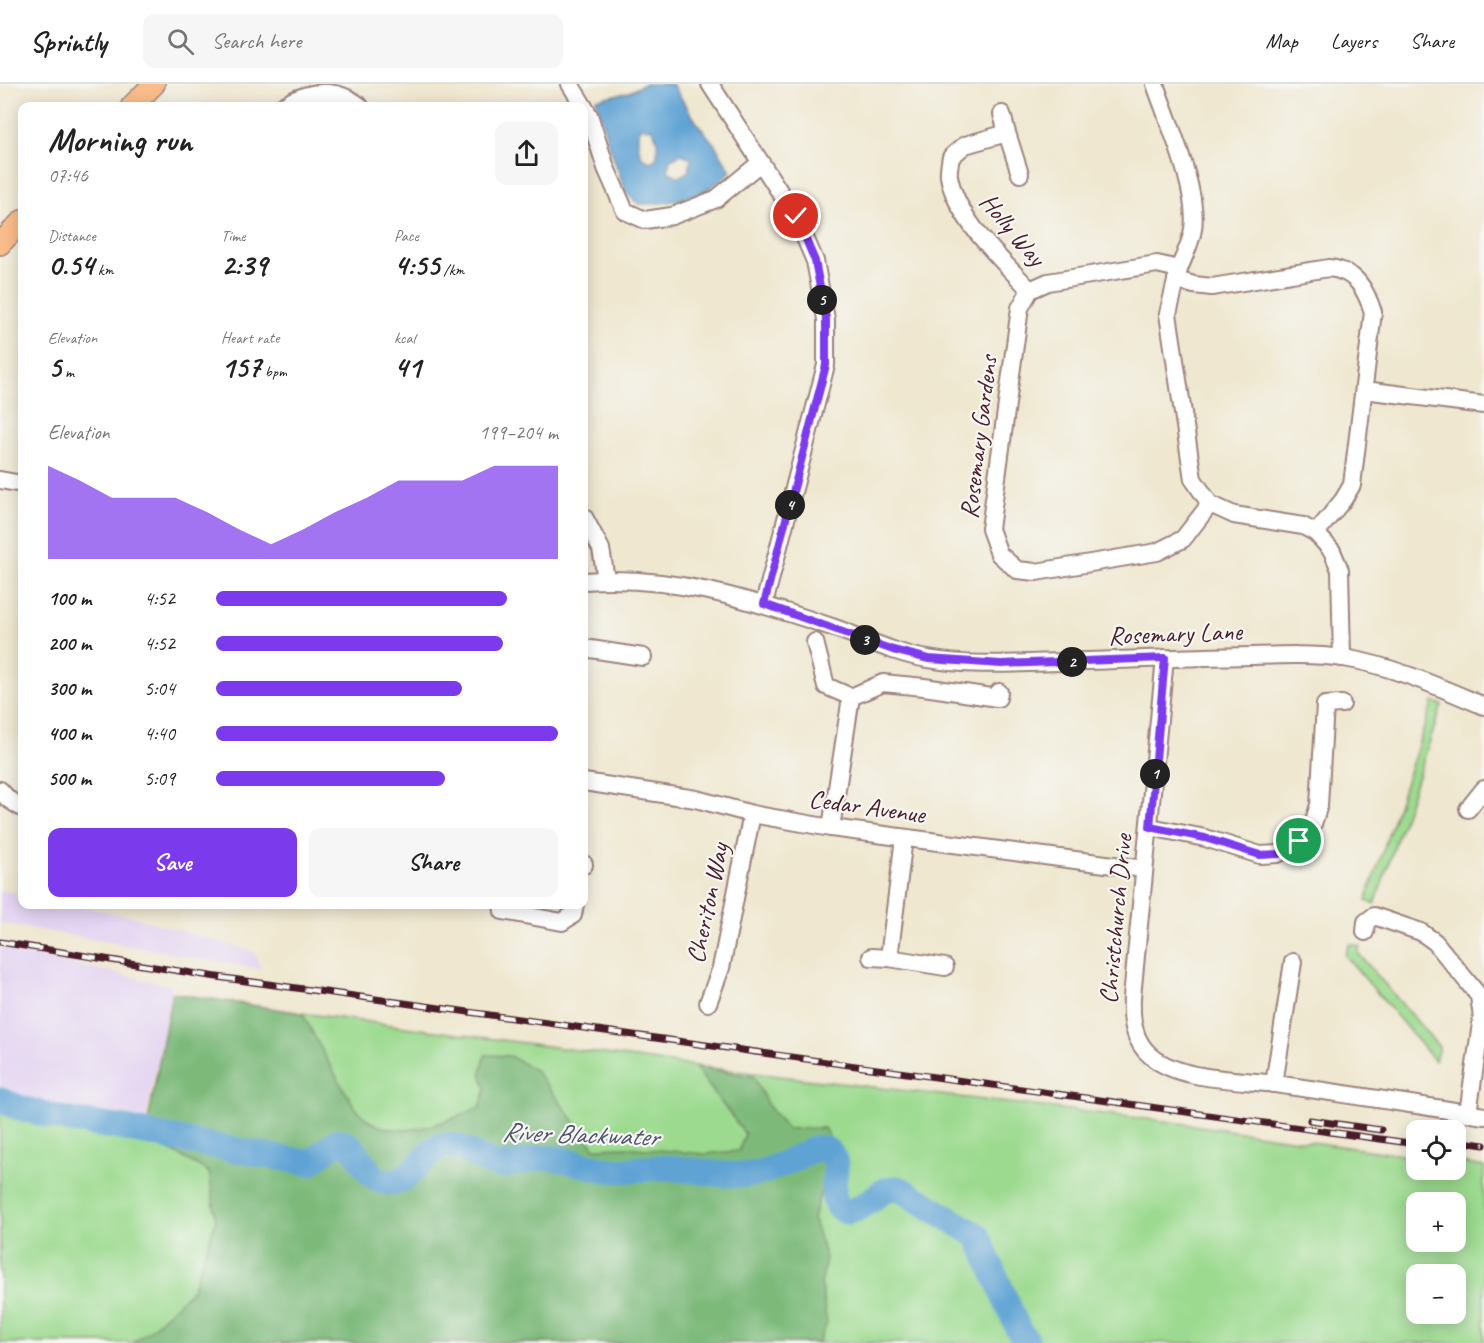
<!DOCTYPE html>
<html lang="en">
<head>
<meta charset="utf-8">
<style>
  :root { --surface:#fff; --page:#f6f6f6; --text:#222; --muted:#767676; --line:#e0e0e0; --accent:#7c3aed }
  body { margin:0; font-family:Caveat,sans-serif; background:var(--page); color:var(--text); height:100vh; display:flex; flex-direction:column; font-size:22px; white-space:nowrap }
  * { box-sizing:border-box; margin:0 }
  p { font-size:20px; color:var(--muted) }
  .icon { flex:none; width:33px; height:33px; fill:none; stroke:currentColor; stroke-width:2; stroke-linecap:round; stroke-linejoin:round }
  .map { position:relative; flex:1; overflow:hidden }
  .side { position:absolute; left:18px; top:18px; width:570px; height:807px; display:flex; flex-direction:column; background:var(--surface); border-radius:12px; box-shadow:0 3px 15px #0003 }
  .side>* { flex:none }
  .fabs { position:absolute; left:1406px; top:1036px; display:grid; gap:12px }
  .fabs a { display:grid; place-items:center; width:60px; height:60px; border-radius:12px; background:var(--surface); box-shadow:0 3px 15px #0003; font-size:30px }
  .pin { position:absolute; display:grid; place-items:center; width:51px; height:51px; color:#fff; margin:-26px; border:3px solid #fff; border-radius:50%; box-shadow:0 2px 6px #0007 }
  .km { position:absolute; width:30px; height:30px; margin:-15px; border-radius:50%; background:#222; color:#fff; font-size:16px; line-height:30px; text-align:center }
  .round { display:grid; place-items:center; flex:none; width:63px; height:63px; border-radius:12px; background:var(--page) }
  .head { display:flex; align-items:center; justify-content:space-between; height:102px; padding:0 30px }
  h1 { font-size:33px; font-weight:600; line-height:45px }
  .metrics { display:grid; grid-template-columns:repeat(3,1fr); gap:9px; height:102px; padding:6px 30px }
  .metrics div { display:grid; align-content:center }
  .metrics b { font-size:30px; font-weight:600 }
  .metrics small { font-size:16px; font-weight:400 }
  .metrics p { font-size:16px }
  .chart { height:168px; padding:12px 30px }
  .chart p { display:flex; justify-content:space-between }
  .chart svg { width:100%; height:108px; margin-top:6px; fill:var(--accent); opacity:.7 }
  .cta { display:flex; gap:12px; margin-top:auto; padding:12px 30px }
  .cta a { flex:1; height:69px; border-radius:12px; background:var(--accent); color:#fff; font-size:24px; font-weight:600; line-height:69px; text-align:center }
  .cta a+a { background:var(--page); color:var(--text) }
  ul { padding:0 30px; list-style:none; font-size:20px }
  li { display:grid; grid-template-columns:96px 72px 1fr; align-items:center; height:45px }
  li i { height:15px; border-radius:8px; background:var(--accent) }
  header { display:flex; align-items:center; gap:36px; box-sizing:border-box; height:84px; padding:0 30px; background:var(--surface); border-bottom:2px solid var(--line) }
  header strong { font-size:28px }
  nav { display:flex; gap:33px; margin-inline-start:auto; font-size:21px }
  .search { width:420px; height:54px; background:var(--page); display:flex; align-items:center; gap:15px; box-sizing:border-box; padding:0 21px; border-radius:12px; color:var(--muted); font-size:22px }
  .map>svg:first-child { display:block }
  .built { fill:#e3d3f2 }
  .green { fill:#9cda8f; stroke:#737c5d; stroke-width:1.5; fill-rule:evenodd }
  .forest { fill:#7dba7a; stroke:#646c52; stroke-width:1.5 }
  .water { fill:#5fa3d4; stroke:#546180; stroke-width:1.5; fill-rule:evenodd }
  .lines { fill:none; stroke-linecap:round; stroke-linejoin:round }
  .river { stroke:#5fa3d4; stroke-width:26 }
  .minor-casing { stroke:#9c837d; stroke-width:20 }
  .major-casing { stroke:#9c837d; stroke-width:24 }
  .minor { stroke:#fff; stroke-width:16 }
  .major { stroke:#fabc8b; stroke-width:21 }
  .rail-casing { stroke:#4a1f2b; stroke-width:7 }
  .rail { stroke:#f6f6f2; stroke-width:4.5; stroke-dasharray:14; stroke-linecap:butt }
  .route-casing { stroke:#fff; stroke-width:12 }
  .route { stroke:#7c3aed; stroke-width:8 }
  .labels { text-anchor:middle; stroke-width:4.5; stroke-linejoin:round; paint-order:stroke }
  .street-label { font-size:26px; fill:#4a1f2b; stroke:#f6f6f2 }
  .water-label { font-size:27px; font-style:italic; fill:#52546f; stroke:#f6f6f2 }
</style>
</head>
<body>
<header>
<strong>Sprintly</strong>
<div class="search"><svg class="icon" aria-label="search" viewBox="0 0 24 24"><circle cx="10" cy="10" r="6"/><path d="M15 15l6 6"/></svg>Search here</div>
<nav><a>Map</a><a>Layers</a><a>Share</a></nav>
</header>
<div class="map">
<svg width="1484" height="1259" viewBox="0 0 1484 1259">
  <rect width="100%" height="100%" fill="#f6f6f2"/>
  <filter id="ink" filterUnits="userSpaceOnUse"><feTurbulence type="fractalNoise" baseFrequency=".0167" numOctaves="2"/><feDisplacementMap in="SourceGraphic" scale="12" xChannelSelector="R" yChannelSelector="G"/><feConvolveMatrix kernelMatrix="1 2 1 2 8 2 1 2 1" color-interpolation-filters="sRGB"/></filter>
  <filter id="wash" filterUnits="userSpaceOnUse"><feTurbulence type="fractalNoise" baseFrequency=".008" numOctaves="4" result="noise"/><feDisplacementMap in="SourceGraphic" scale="24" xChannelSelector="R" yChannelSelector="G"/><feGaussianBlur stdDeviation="1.35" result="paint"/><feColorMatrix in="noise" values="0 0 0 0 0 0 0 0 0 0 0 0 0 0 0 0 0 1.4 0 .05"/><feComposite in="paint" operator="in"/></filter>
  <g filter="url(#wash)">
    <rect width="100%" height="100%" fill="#efe7cf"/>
    <g class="built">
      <polygon points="0,806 22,810 22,820 72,821 130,832 254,868 261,885 0,839"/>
      <polygon points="0,863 172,902 144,1043 69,1032 22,1020 0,1011"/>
    </g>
    <g class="green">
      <polygon points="1433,617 1442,621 1375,820 1366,817"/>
      <polygon points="1349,860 1360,862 1358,869 1439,963 1435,977 1345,871"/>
      <path d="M 172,909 L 302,929 L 694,982 L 1164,1037 L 1416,1073 L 1416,1086 L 1455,1086 L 1455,1078 L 1484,1083 L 1484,1259 L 0,1259 L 0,1024 L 64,1044 L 124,1053 L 144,1058 ZM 1416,1119 L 1455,1119 L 1455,1158 L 1416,1158 ZM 1416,1191 L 1455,1191 L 1455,1230 L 1416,1230 Z"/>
    </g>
    <path class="forest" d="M 172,909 L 302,929 C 317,956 330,984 347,1010 C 351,1016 355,1024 360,1029 C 391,1062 447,1038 480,1023 L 486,1005 L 481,989 L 485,971 L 510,972 L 535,986 L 595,1064 L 625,1063 L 704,1070 L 739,1067 L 745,1050 L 694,982 L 754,993 L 767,1020 L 787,1045 L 824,1044 L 834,1063 L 813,1134 L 826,1174 L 821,1201 L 827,1240 L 818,1259 L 132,1259 L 149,1247 L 192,1206 L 216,1137 L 209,1088 L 170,1066 L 144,1058 Z"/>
    <path class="water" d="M 644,0 L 672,0 L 697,39 L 715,61 L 731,87 C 708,111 671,121 639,120 L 626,109 L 607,55 L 596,15 L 629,8 ZM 640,43 L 652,45 C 658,55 659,63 656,75 L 650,78 L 641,72 C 638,61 636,53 640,43 ZM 682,70 L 691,74 L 689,87 L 679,93 L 668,87 L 670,75 Z"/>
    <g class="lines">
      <path class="river" d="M 0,1016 L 20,1024 L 68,1036 L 122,1044 L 197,1059 L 310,1079 L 337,1057 C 364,1060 361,1094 387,1098 C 413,1102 424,1062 446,1061 C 464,1060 482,1080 501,1081 C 516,1082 531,1073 546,1074 C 568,1074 590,1084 613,1086 C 632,1088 652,1082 672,1084 C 698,1086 727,1094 753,1090 C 770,1088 799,1072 816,1064 L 825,1065 C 846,1077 828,1099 835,1117 C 845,1141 870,1116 882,1108 C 888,1105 894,1104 900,1105 L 978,1152 L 1019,1247 L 1028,1259"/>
    </g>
  </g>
  <g filter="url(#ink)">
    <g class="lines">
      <defs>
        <g id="minor">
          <polyline points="570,0 589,31 606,84 625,127 645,136 672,132 716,115 760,79"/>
          <polyline points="710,0 796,133 815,177 826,235 826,281 764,520"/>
          <path d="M 1155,0 C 1168,38 1199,107 1193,145 C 1191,159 1184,172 1179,185"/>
          <path d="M 283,22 C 309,6 335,3 360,22"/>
          <polyline points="1002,30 1007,49"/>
          <path d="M 1020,90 L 1007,49 L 965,61 L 951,73 C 950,79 948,86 949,92 C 956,135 1001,175 1030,206"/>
          <path d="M 1176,196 L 1194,201 L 1212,203 L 1329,184 C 1356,187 1365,204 1373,228 L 1352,401 L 1343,416 L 1316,449"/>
          <polyline points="1364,306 1484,321"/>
          <polyline points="0,396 22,400"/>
          <polyline points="1210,420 1183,455 1157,468 1036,488 1017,486 999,470 990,445 1020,224 1030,206 1048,198 1157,180 1179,185 1168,230 1193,395 1210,420 1234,431 1303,442 1316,449 1332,467 1340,486 1342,574"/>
          <polyline points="584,433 601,465 606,495"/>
          <path d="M 584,497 C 670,490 751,516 832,543 C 864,554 895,570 928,575 C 972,583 1018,579 1062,578 C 1125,576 1188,573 1252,572 C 1282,571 1314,570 1344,574 C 1393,582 1439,603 1484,622"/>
          <polyline points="815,558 826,602 851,613"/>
          <polyline points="584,564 643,573"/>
          <path d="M 1165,574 L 1132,913 C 1131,935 1133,957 1151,972 C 1180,997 1238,995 1275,1000 C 1345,1010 1415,1020 1484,1032"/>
          <polyline points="584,698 696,715 752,730 831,744 1144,785"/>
          <polyline points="0,706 8,715 22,724"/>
          <polyline points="1468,725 1484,705"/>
          <polyline points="1150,743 1205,754 1260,771 1278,770 1299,757 1312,743 1319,721 1325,621 1342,620"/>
          <polyline points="831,744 851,613 883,599 924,603 998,614 999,608"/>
          <polyline points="904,754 889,874 945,883"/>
          <polyline points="584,780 584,781"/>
          <polyline points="502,820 503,827 562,838 573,831 575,820"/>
          <polyline points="1365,848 1366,838 1374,832 1421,848 1435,858 1479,912 1482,933 1468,1029"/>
          <polyline points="871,873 889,874"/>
          <polyline points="708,919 721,884 752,730"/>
          <polyline points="1274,1000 1293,878"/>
        </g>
        <g id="major">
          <polyline points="132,22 154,0"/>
          <polyline points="0,160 22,137"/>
        </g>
      </defs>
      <use href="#minor" class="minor-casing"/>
      <use href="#major" class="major-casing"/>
      <use href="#minor" class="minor"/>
      <use href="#major" class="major"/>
      <defs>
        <g id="rail">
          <polyline points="0,858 210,892 1416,1060"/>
          <polyline points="1310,1036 1381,1046"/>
          <polyline points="1455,1057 1484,1061"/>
        </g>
      </defs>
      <use href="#rail" class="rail-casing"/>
      <use href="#rail" class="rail"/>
    </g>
  </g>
  <g class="lines" filter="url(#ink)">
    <defs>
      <polyline id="route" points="796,132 815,177 826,234 826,281 764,520 893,566 929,575 1001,580 1165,574 1150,743 1205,754 1260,771 1278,770 1299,757"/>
    </defs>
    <use href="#route" class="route-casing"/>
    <use href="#route" class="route"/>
  </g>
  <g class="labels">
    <g class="street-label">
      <text transform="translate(1013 145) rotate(50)" y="9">Holly Way</text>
      <text transform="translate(978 353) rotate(-83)" y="9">Rosemary Gardens</text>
      <text transform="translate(1175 549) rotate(-2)" y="9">Rosemary Lane</text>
      <text transform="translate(867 722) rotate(8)" y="9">Cedar Avenue</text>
      <text transform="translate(707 819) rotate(-78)" y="9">Cheriton Way</text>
      <text transform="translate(1115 835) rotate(-85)" y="9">Christchurch Drive</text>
    </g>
    <g class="water-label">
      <text transform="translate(580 1050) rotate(2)" y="9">River Blackwater</text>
    </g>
  </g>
</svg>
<div class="fabs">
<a><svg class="icon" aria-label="locate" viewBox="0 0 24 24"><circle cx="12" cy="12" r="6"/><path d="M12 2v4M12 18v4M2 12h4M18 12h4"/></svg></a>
<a>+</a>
<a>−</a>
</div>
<div class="pin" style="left:1299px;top:757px;background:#1e9e55"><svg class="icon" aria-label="arrive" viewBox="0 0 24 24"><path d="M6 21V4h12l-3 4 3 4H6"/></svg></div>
<div class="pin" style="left:796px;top:132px;background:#d93025"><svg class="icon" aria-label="check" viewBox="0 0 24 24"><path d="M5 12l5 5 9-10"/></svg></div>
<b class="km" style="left:1155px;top:690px">1</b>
<b class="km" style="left:1072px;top:578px">2</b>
<b class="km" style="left:865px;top:556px">3</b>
<b class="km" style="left:790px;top:421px">4</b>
<b class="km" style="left:822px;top:216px">5</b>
<section class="side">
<div class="head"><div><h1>Morning run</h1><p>07:46</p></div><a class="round"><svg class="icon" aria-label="share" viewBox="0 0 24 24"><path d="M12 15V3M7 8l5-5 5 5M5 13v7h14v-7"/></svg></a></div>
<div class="metrics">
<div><p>Distance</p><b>0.54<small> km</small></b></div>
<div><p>Time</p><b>2:39</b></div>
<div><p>Pace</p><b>4:55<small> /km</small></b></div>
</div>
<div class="metrics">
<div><p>Elevation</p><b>5<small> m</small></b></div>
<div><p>Heart rate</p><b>157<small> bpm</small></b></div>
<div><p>kcal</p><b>41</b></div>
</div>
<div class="chart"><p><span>Elevation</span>199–204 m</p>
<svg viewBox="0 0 160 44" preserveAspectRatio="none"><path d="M0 44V6L10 12L20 19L30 19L40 19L50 25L60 32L70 38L80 32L90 25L100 19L110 12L120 12L130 12L140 6L150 6L160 6V44z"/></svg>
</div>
<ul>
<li><b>100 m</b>4:52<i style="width:85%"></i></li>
<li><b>200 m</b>4:52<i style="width:84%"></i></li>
<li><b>300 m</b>5:04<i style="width:72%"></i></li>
<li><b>400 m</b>4:40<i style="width:100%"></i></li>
<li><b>500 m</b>5:09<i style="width:67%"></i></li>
</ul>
<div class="cta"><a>Save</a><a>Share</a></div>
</section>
</div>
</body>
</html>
